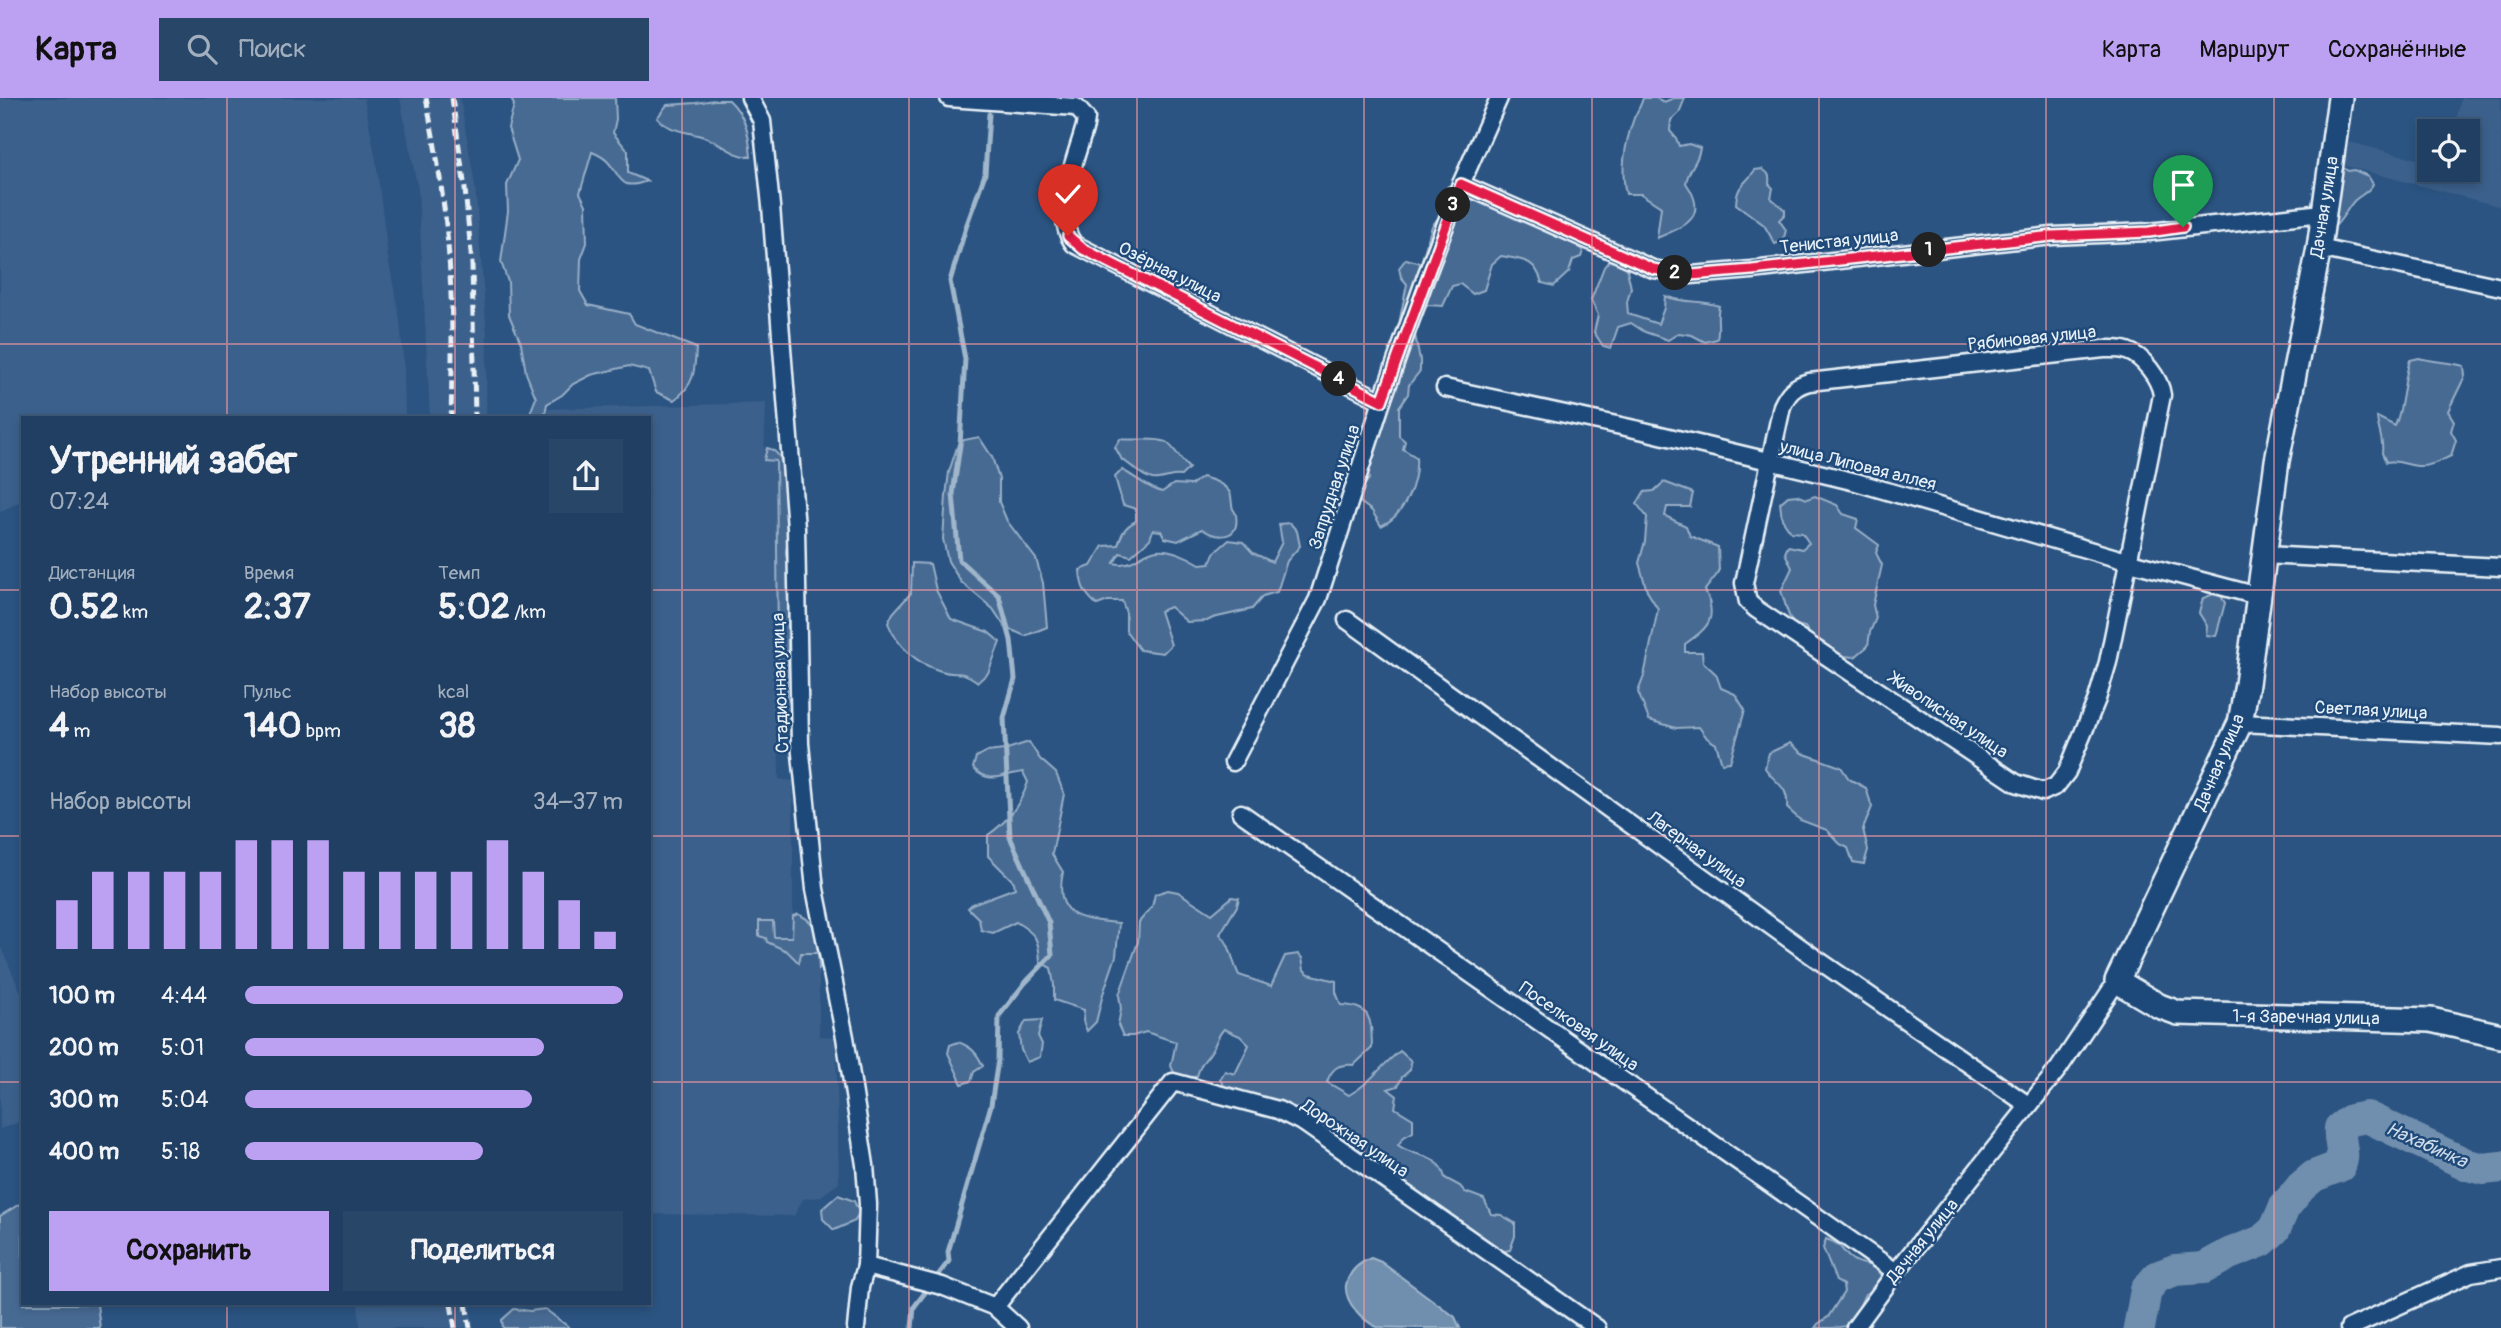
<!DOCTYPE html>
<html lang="ru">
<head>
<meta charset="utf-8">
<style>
  :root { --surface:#203f62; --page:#284668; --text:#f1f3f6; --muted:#a2afbe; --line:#3d5877; --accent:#bca0f2 }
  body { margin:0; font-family:Pangolin,sans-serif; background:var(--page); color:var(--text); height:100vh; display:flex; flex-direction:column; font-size:26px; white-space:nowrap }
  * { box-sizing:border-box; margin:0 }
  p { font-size:23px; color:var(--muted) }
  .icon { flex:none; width:38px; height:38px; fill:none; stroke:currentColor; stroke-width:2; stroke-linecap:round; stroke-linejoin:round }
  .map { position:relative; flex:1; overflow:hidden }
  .details { position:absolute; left:21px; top:318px; width:630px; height:889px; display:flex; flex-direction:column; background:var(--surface); border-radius:0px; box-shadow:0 4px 10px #0003,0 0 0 2px var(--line) }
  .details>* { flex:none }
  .buttons { position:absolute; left:2417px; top:21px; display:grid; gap:14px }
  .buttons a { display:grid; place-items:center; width:63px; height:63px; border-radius:0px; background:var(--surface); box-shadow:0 4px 10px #0003,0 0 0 2px var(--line); font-size:35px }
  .pin { position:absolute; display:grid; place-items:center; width:60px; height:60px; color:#fff; margin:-72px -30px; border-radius:50% 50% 50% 0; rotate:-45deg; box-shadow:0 0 7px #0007 }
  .pin .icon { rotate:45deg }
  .km { position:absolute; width:35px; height:35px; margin:-18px; border-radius:50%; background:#222; color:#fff; font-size:19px; line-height:35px; text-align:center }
  .round { display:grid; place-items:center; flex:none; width:74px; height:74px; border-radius:0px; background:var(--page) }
  .headline { display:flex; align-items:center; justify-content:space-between; height:119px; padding:0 28px }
  h1 { font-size:38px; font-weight:800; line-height:52px }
  .metrics { display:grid; grid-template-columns:repeat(3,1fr); gap:10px; height:119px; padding:7px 28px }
  .metrics div { display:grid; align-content:center }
  .metrics b { font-size:35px; font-weight:800 }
  .metrics small { font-size:19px; font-weight:400 }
  .metrics p { font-size:19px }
  .chart { height:196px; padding:14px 28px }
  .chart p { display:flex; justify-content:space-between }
  .chart svg { width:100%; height:126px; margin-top:7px; stroke:var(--accent); stroke-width:6 }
  .primary-button { display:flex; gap:14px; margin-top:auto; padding:14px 28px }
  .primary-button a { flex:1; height:80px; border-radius:0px; background:var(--accent); color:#111; font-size:28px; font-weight:800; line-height:80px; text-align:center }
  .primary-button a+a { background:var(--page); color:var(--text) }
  ul { padding:0 28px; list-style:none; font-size:23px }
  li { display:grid; grid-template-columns:112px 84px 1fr; align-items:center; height:52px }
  li i { height:18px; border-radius:9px; background:var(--accent) }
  header { display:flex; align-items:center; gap:42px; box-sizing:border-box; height:98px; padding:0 35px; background:var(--accent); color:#111 }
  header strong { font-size:33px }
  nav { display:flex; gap:38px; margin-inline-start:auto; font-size:24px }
  .search { width:490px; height:63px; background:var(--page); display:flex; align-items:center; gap:18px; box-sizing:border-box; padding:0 24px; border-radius:0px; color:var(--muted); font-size:26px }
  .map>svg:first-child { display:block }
  .built { fill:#3a608b }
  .green { fill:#476b93; stroke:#98aec6; stroke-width:2 }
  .water { fill:#708ead; stroke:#a0b6cb; stroke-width:2 }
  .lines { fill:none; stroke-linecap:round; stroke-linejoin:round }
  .stream { stroke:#a0b6cb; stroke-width:5 }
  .river { stroke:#708ead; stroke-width:32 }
  .street-casing { stroke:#e8f1f8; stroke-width:21 }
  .secondary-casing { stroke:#e8f1f8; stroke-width:28 }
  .street { stroke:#1f4a7a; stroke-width:16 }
  .secondary { stroke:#1f4a7a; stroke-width:23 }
  .rail { stroke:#e8f1f8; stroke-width:5; stroke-dasharray:10 5; stroke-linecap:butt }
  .route-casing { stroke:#fff; stroke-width:14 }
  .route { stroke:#e11d48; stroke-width:9 }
  .grid { fill:none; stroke:#ff9aa2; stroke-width:2; stroke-opacity:0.55 }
  .labels { text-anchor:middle; stroke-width:5; stroke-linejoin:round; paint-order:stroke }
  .street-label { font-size:18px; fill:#e8f1f8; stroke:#1f4a7a }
  .water-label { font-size:19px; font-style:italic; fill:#d0dde9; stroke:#1f4a7a }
</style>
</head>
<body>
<header>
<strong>Карта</strong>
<div class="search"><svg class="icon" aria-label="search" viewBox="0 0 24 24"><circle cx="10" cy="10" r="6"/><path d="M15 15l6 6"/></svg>Поиск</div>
<nav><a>Карта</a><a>Маршрут</a><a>Сохранённые</a></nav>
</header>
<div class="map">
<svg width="2501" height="1230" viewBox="0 0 2501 1230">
  <rect width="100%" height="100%" fill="#2b5482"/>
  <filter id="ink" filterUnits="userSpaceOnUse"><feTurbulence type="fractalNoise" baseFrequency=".0143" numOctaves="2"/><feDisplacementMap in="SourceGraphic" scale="14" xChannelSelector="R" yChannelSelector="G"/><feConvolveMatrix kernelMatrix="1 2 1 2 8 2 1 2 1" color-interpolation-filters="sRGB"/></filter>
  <g filter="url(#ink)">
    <g class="built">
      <polygon points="0,0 364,0 376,62 388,159 400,222 404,271 405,320 175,320 173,317 166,320 23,320 23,402 0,414"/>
      <polygon points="400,0 460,0 475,87 487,236 486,320 430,320 418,92"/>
      <polygon points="2461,0 2501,0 2501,109 2342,67 2349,44 2429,64 2429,72 2468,72 2468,33 2454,33"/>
      <polygon points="766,305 764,360 777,362 779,681 793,683 793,840 819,854 819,938 836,939 839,1085 820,1099 803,1101 794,1118 649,1116 649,320 542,320 542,311"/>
      <polygon points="0,847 23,899 23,1023 0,1031"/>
      <polygon points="358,1206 470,1206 474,1230 360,1230"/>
    </g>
    <g class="green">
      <path d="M 511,0 L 615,0 L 616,21 L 613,35 L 628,53 L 628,75 L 647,83 C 618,94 622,78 607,63 C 603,59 597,56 592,54 L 580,95 L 586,107 L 587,145 L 581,161 L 580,193 L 588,207 L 629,216 L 635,226 L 696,250 C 695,274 694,288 674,302 L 656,294 L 649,273 L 629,268 L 591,277 L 573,286 L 562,297 L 547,306 L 544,320 L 528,320 L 536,300 L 526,275 L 521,245 L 509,217 L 508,184 L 501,164 L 508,113 L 507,87 L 518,62 L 508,30 L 514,7 Z"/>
      <path d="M 1643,0 L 1656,0 L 1664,4 L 1674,0 L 1685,0 L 1679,15 L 1671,22 L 1670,33 L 1676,40 L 1679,48 L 1689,46 L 1700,50 C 1698,65 1689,69 1686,85 C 1709,118 1687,128 1657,140 L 1661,109 L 1641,96 L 1626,96 C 1620,71 1625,45 1634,20 C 1637,13 1641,8 1643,0 Z"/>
      <path d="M 714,2 L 729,2 C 746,18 749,36 751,59 C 732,58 722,45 704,39 C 687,33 670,34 657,20 L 667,7 L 696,5 Z"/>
      <path d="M 2341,68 L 2348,73 L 2354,72 L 2368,78 L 2373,86 C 2369,94 2362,96 2355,102 C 2348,109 2344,119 2336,127 L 2329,124 Z"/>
      <path d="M 1762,71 C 1769,75 1770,78 1769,86 L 1773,90 L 1771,100 L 1785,112 L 1785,116 L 1779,122 L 1786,132 L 1783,143 L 1775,146 L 1764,127 L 1736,106 C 1737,86 1745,87 1755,72 Z"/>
      <path d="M 1460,86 L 1575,145 L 1583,153 L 1581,159 L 1573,162 L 1569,174 L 1554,188 L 1542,185 C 1535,161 1524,162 1501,158 L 1492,166 L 1484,192 L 1473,196 L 1460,186 L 1452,188 L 1443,208 L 1427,207 L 1415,237 L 1420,262 L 1420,273 L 1409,287 L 1408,296 L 1399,309 L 1399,338 L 1405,343 L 1403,351 L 1416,359 C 1418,385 1404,418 1381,428 L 1372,413 L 1360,404 L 1359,394 L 1369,381 L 1367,366 L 1378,342 L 1375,329 L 1401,254 L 1398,231 L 1407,186 L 1401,179 L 1399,170 L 1406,161 L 1421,165 L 1432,128 L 1442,115 L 1444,98 L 1448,88 Z"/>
      <path d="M 1612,159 L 1625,163 L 1631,190 L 1627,204 L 1628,216 L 1658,226 L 1664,210 L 1665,198 C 1685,206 1700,201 1719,208 C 1716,220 1720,229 1717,241 L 1705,244 L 1692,237 L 1679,235 L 1668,242 L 1645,234 L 1631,225 L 1618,229 L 1611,250 L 1603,248 L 1594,234 L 1598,217 L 1591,202 L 1604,169 Z"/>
      <path d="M 2419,260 C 2434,264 2449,264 2464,268 L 2465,278 L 2448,313 L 2454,323 L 2451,333 L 2456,342 L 2451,358 C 2442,362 2432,368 2422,368 C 2409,369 2400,361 2386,364 L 2382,355 C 2384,342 2378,333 2377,319 L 2395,328 C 2404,307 2403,283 2410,262 Z"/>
      <polygon points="979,339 992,359 999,381 999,404 1007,423 1036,461 1043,485 1047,529 1025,538 1005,529 993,511 961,484 948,463 943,441 946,398 949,374 959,343"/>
      <path d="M 1120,341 C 1132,343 1157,339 1166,344 C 1175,350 1181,363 1189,370 L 1181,378 C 1171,377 1168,380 1158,381 C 1145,383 1133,367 1122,362 L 1115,349 Z"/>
      <path d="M 767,350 C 790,354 787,399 786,418 C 786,425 789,432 789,440 C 789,445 785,450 786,456 C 788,470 793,479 787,493 L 790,503 L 788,520 L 787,598 L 792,611 L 784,627 L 779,628 L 776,363 L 764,362 Z"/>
      <path d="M 1122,372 C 1136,379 1147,390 1162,394 L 1174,386 L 1191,387 L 1202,379 C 1210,381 1222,385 1227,391 C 1232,396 1231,400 1232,407 C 1233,414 1234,410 1236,417 C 1240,442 1217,441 1202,431 L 1178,443 L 1165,440 L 1161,433 L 1153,432 L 1150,441 L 1131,458 L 1120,455 L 1114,465 C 1132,470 1141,454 1157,452 C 1170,450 1189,459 1200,466 L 1210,465 L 1214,455 L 1229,442 L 1243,444 L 1253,455 L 1272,464 L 1282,444 L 1279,426 L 1290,425 L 1297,433 L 1300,448 L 1287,463 L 1277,494 L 1263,498 L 1252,511 L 1213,520 L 1207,523 L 1187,524 L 1170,509 L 1160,513 L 1171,547 L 1163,555 L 1140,552 L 1126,533 L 1126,515 L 1122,503 L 1108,503 L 1097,507 C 1084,495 1081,489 1080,472 L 1091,468 L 1103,448 L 1118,447 C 1122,435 1124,429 1136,423 L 1136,411 L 1123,407 L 1115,379 Z"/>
      <path d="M 1664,384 L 1693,395 L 1690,409 L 1667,409 L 1665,418 L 1686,428 L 1690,438 L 1718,449 L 1719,474 L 1705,492 C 1718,521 1709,529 1685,546 L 1685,554 L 1702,554 L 1703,564 L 1716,576 L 1721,590 L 1735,596 L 1745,612 L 1730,664 L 1722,665 L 1716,646 L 1707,640 L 1699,629 L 1676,630 L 1649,622 L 1638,594 L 1644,578 L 1658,511 L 1647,493 L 1639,465 L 1645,443 L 1647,419 L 1637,406 L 1644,394 L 1654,393 Z"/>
      <path d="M 1797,397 L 1807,401 L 1815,398 L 1837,407 L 1843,416 L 1858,421 L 1856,430 L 1879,447 L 1876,455 L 1882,467 L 1873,507 L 1876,520 L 1870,534 L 1868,548 L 1855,559 C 1831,558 1818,551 1805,529 L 1793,526 C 1786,514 1786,506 1781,493 L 1792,470 L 1785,455 L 1788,448 L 1802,451 L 1809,445 L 1802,435 L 1791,434 L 1782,421 L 1780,405 L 1788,398 Z"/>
      <path d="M 912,465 L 930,466 L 936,492 L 951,521 L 988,534 L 1000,544 L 988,575 L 978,584 C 957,569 959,579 941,573 C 917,566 897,548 888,525 L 893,515 L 911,495 Z"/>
      <polygon points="2214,496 2221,498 2225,505 2216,538 2206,537 2207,528 2199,515 2203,500"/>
      <path d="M 1029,644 L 1040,661 L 1056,675 L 1064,696 L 1052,756 L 1063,774 C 1053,822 1083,821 1119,825 L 1116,858 L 1103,896 L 1096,924 L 1087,933 L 1083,923 L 1084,912 L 1054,902 L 1054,887 L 1051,870 L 1040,864 C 1039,841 1036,836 1016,824 L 993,835 L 981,832 L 979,821 L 968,810 L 972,806 L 1015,790 L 1014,784 L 988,758 L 988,737 C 1007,724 1021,706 1028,684 L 1023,674 C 1001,677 989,687 973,670 L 976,659 L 987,654 L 1004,652 Z"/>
      <path d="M 1790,645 L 1802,655 L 1841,669 L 1849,681 L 1866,690 L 1872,709 L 1863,731 L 1868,752 L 1864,766 L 1853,764 L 1848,750 L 1840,746 L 1827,732 L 1800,722 L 1787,710 C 1789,687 1776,687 1765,670 L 1769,655 Z"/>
      <path d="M 1168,792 L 1178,794 L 1212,816 L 1232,799 L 1239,800 L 1237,808 L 1220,836 C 1232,847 1231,862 1239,877 L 1271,888 L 1285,858 L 1298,856 L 1302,860 L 1304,872 L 1309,876 L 1336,883 L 1336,894 L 1341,907 C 1374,908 1371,925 1372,950 L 1354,967 C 1339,966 1332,969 1327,984 L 1349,997 C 1372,984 1379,969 1400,953 L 1411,963 L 1410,972 L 1402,979 L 1398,988 L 1388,991 L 1397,998 L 1395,1010 L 1413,1021 L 1413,1034 L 1404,1039 L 1398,1047 C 1414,1060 1439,1054 1445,1080 L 1460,1088 L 1465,1094 L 1484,1101 L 1491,1116 L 1501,1117 L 1515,1125 L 1515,1138 L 1510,1152 L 1499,1154 L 1371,1066 L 1365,1055 L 1228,995 L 1220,981 L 1225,973 L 1235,976 L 1249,947 L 1240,938 L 1224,931 C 1217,938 1217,944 1212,952 C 1205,964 1202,961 1197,978 L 1189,982 L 1176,979 L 1171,968 L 1176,944 L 1146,934 L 1133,938 L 1123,938 L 1118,927 L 1121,911 L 1119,897 L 1138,844 L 1139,824 L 1152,809 L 1155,796 Z"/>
      <path d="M 798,816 C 801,818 805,819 808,822 C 819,831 827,859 819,871 L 818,855 L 801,855 L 799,865 L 787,853 L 767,844 L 766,840 L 759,838 L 759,823 L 773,823 L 774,839 L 792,839 L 793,818 Z"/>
      <polygon points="1042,922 1038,938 1042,946 1040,959 1027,964 1021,952 1019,936 1026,923"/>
      <path d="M 958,944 C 972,949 977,955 983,968 L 974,974 L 971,983 L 962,986 L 948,955 L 950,947 Z"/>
      <polygon points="838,1097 854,1103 859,1114 855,1123 834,1132 823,1121 822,1111"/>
      <polygon points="23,1104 23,1206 97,1206 100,1230 0,1230 0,1118"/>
      <path d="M 1826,1141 C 1845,1147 1841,1155 1853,1162 C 1868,1170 1871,1162 1882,1179 L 1877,1192 L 1865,1196 C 1849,1230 1854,1230 1815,1230 L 1818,1226 L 1828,1219 L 1844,1194 L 1843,1187 L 1836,1183 L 1823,1150 Z"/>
      <polygon points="514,1211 530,1213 545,1211 570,1230 503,1230 502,1222"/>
    </g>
    <path class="water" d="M 1371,1160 L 1381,1164 L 1455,1219 L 1460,1230 C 1446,1230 1387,1230 1377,1229 C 1362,1222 1344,1204 1346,1187 C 1349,1173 1359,1165 1371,1160 Z"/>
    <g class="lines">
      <polyline class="stream" points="912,1230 914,1209 949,1163 948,1154 991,1007 998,962 999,918 1025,885 1052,857 1049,825 1010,739 1004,620 1015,581 1011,542 999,498 959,462 953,396 960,347 965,261 950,183 967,126 985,76 989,16"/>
      <path class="river" d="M 2139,1230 L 2146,1192 L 2157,1179 L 2175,1172 L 2204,1170 L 2229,1156 L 2262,1143 L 2275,1131 L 2284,1110 L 2301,1089 L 2314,1078 L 2340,1068 C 2346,1055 2338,1044 2340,1030 L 2351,1022 L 2367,1019 L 2468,1067 L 2483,1071 L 2501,1069"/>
      <defs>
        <g id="street">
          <polyline points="750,0 762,23 771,108 796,430 800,646 815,791 845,939 865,1067 868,1106 866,1168 860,1189 856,1230"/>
          <path d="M 949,0 L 1076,9 L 1086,20 L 1085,28 C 1076,61 1051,117 1074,146 L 1382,303"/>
          <polyline points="1461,86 1653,171 1691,177 1752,172 2052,138 2149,134 2323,115"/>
          <polyline points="2319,150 2501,189"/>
          <path d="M 2104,251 C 2112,251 2120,250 2127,253 C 2143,258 2160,281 2162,297 L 2108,564 L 2097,601 L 2067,674 L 2056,688 L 2043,694 L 2016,685 L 1756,511 L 1748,504 L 1744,485 L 1782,308 C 1788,295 1794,288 1809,284 Z"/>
          <polyline points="1445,290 1644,333 1856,384 2130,464 2258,498"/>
          <polyline points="2264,457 2501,469"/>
          <polyline points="1347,522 1811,857 2028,1007"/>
          <polyline points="2240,625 2501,638"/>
          <polyline points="1233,664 1318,501 1382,303 1425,181 1461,86 1499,0"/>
          <polyline points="1241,715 1896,1174"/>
          <polyline points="866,1168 942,1188 995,1209 1018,1230"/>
          <polyline points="995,1209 1173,984 1278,1012 1304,1025 1597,1230"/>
          <polyline points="1855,1230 1896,1174 2059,970 2117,883"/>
          <polyline points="2349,1230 2471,1175 2501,1170"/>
        </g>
        <polyline id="secondary" points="2340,0 2319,150 2277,363 2247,586 2240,625 2117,883 2159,908 2178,915 2431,922 2501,938"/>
      </defs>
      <use href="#street" class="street-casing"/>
      <use href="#secondary" class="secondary-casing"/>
      <use href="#street" class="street"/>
      <use href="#secondary" class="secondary"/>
      <g class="rail">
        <path d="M 426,0 C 432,32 438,63 442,95 C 453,170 453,245 451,320"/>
        <polyline points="452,0 465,91 472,166 475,320"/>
        <polyline points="451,1206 455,1230"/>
        <polyline points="466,1206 470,1230"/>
      </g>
    </g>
  </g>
  <g class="lines" filter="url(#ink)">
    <defs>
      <polyline id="route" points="1068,138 1083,151 1382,303 1461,86 1653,171 1691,177 1752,172 2052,138 2149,134 2183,129"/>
    </defs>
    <use href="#route" class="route-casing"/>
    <use href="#route" class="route"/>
  </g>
  <path class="grid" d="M 227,0 L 227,320M 455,0 L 455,320M 682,0 L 682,1230M 909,0 L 909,1230M 1137,0 L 1137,1230M 1364,0 L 1364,1230M 1592,0 L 1592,1230M 1819,0 L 1819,1230M 2046,0 L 2046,1230M 2274,0 L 2274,1230M 0,246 L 2501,246M 0,492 L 23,492M 649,492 L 2501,492M 0,738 L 23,738M 649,738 L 2501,738M 0,984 L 23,984M 649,984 L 2501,984M 227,1206 L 227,1230M 455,1206 L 455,1230"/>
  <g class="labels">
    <g class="street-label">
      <text transform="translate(2324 109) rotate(-81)" y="6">Дачная улица</text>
      <text transform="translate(1839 143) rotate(-6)" y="6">Тенистая улица</text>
      <text transform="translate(1170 174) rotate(27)" y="6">Озёрная улица</text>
      <text transform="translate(2032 240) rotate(-6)" y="6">Рябиновая улица</text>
      <text transform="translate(1858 367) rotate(14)" y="6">улица Липовая аллея</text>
      <text transform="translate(1334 389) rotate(-72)" y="6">Запрудная улица</text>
      <text transform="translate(780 585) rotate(-92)" y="6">Стадионная улица</text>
      <text transform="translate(2371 612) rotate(3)" y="6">Светлая улица</text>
      <text transform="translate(1949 617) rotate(34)" y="6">Живописная улица</text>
      <text transform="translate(2219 664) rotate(-67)" y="6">Дачная улица</text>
      <text transform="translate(1697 751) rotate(36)" y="6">Лагерная улица</text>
      <text transform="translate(2306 919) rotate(1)" y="6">1-я Заречная улица</text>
      <text transform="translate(1579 928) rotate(35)" y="6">Поселковая улица</text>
      <text transform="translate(1355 1040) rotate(34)" y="6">Дорожная улица</text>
      <text transform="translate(1922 1143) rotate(-51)" y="6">Дачная улица</text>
    </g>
    <g class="water-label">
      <text transform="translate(2427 1046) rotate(24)" y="7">Нахабинка</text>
    </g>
  </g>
</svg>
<div class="buttons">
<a><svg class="icon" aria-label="locate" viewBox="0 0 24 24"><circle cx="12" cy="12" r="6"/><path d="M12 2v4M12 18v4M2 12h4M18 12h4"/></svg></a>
</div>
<div class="pin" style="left:2183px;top:129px;background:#1e9e55"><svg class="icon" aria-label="arrive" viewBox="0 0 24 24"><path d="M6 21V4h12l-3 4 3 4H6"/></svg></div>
<div class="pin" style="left:1068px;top:138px;background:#d93025"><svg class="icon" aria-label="check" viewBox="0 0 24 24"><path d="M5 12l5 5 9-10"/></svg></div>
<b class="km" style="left:1929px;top:152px">1</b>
<b class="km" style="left:1675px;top:175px">2</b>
<b class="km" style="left:1453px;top:107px">3</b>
<b class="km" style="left:1339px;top:281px">4</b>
<section class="details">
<div class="headline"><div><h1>Утренний забег</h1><p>07:24</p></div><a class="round"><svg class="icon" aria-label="share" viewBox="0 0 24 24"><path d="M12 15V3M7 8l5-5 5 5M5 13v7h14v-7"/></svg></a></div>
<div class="metrics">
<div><p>Дистанция</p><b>0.52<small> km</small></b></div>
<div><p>Время</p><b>2:37</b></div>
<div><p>Темп</p><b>5:02<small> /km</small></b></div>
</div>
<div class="metrics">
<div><p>Набор высоты</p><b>4<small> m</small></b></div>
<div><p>Пульс</p><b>140<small> bpm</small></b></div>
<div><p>kcal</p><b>38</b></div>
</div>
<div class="chart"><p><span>Набор высоты</span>34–37 m</p>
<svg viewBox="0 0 160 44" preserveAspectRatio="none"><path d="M5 44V27M15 44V17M25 44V17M35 44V17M45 44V17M55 44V6M65 44V6M75 44V6M85 44V17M95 44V17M105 44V17M115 44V17M125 44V6M135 44V17M145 44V27M155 44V38"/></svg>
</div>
<ul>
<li><b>100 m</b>4:44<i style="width:100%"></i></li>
<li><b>200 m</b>5:01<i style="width:79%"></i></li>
<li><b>300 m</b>5:04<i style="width:76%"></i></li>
<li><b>400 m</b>5:18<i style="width:63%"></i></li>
</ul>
<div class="primary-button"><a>Сохранить</a><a>Поделиться</a></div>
</section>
</div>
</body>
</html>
